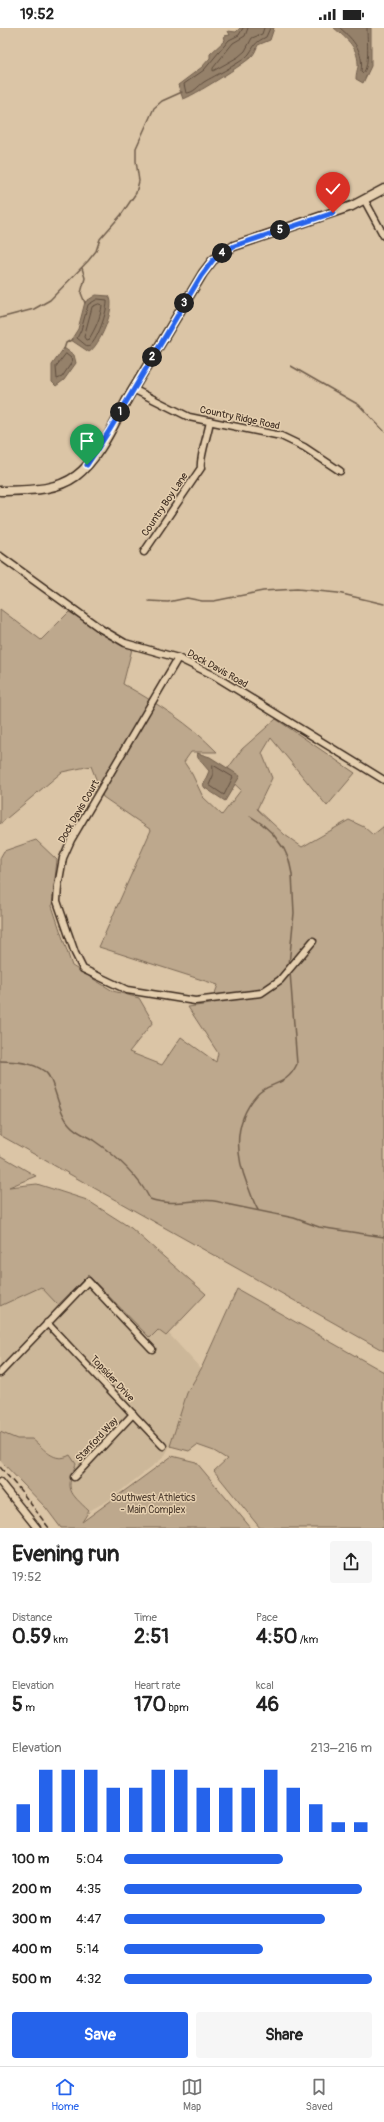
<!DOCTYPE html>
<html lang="en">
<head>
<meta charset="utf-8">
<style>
  :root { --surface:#fff; --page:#f6f6f6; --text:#222; --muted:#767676; --line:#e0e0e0; --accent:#2563eb }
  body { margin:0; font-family:Pangolin,sans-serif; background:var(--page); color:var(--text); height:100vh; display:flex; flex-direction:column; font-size:15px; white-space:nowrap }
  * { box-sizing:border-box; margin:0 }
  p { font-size:13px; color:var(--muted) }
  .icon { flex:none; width:22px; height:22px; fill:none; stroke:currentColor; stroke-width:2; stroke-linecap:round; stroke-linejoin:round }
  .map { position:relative; height:1500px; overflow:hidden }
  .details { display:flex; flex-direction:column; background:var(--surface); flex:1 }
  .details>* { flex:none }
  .pin { position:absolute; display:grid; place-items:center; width:34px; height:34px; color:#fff; margin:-41px -17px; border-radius:50% 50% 50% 0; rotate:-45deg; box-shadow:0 0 4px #0007 }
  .pin .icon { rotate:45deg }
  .km { position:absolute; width:20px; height:20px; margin:-10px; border-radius:50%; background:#222; color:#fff; font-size:11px; line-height:20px; text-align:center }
  .round { display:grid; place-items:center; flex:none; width:42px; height:42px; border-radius:4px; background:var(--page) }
  .summary { display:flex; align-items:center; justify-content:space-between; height:68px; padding:0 12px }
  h1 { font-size:22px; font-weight:800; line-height:30px }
  .metrics { display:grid; grid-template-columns:repeat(3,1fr); gap:6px; height:68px; padding:4px 12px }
  .metrics div { display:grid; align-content:center }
  .metrics b { font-size:20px; font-weight:800 }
  .metrics small { font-size:11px; font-weight:400 }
  .metrics p { font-size:11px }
  .chart { height:112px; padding:8px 12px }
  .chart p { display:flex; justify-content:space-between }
  .chart svg { width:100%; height:72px; margin-top:4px; stroke:var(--accent); stroke-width:6 }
  .cta { display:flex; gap:8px; margin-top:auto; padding:8px 12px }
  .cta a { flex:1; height:46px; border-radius:4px; background:var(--accent); color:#fff; font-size:16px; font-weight:800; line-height:46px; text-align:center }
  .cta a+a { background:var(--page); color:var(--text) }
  ul { padding:0 12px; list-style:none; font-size:13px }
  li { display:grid; grid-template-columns:64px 48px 1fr; align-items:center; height:30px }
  li i { height:10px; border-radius:5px; background:var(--accent) }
  .status { display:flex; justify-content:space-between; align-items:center; height:28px; padding:0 20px; background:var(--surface); direction:ltr }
  .status svg { height:11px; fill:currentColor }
  .tabs { display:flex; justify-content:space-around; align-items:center; height:56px; border-top:1px solid var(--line); background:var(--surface); font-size:11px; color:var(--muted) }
  .tabs a { display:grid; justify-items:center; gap:2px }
  .tabs .active { color:var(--accent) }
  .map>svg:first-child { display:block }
  .built { fill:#ccb799 }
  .green { fill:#bda88d; stroke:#7c6956 }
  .water { fill:#95816b; stroke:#715e4c }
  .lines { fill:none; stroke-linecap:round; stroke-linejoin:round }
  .shore { stroke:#5f4d3d; stroke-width:1 }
  .stream { stroke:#715e4c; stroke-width:1.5 }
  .minor-casing { stroke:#3b2a1e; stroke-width:9 }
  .major-casing { stroke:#3b2a1e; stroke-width:11 }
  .minor { stroke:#e5cfaf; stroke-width:6 }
  .major { stroke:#e5cfaf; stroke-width:8 }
  .rail { stroke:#3b2a1e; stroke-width:1.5; stroke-dasharray:6 3; stroke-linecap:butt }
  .route-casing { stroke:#fff; stroke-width:8 }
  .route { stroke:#2563eb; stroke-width:5 }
  .labels { text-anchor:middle; stroke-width:3; stroke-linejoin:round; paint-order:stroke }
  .street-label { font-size:10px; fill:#3b2a1e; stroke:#e5cfaf }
  .park-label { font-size:10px; fill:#4e3d2f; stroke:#e5cfaf }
</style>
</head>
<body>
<div class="status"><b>19:52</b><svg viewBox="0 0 49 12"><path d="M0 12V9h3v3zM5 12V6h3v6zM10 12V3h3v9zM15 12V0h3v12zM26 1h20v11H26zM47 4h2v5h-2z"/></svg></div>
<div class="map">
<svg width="384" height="1500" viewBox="0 0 384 1500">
  <rect width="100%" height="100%" fill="#dbc5a6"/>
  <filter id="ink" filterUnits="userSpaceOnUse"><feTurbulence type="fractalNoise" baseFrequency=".025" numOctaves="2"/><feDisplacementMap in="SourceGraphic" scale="8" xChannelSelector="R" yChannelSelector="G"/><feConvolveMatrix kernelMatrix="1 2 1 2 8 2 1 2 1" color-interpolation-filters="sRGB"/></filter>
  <g filter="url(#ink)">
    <polygon class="built" points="88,1247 150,1310 158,1302 166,1308 169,1306 201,1341 187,1365 170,1418 164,1429 109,1472 89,1483 72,1466 69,1453 76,1436 57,1431 32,1411 17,1411 0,1404 0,1278 41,1259 58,1276"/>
    <g class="green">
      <path d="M 0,581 L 41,612 L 69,584 L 132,621 L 123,656 C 158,676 189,695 217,724 L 191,724 L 184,734 L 192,746 L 203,769 L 222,787 L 241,762 L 224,746 L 242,721 L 276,691 L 355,745 L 327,778 L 271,710 L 262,725 L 272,750 L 257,781 L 285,807 L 302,819 L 349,792 L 364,799 L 373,807 L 384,798 L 384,1323 L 0,1107 L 0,830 L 4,823 L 36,812 L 57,832 L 52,878 L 72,938 L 113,963 L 139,970 L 153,994 L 129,1024 L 162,1037 L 181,1009 L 216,1034 L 218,1025 L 188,979 L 211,976 L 218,957 L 99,919 L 151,802 L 103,769 L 91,738 L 62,744 L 0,796 Z"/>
      <polygon points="0,1127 36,1148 9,1159 37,1156 87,1172 131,1200 206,1266 166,1308 158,1302 150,1310 88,1247 58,1277 41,1259 0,1278"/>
      <polygon points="237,1261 384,1344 384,1500 260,1500 214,1443 227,1431 214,1423 197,1417 189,1423 170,1418 187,1365 201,1341"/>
      <path d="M 0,1404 L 17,1411 L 32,1411 C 45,1421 54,1436 70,1427 L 76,1436 C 65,1462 69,1464 89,1483 L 82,1494 L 172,1428 L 196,1434 L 251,1500 L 61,1500 L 46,1480 L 0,1432 Z"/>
    </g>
    <g class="water">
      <path d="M 240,0 L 274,0 L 270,12 L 258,17 C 256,21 255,25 252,28 C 249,33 190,70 183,71 L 178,57 L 202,39 L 210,30 L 210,26 L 225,12 L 224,8 L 230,7 L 228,3 L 236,4 Z"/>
      <path d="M 334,0 L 371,0 L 371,38 L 363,55 L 356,51 C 356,46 357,43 358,39 C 359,20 347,11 334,0 Z"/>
      <path d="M 96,267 L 109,268 C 117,278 99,319 89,324 L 71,312 L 78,301 L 85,274 Z"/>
      <polygon points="64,320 74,327 76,335 64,352 56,358 52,354 52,337"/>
      <polygon points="197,725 210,729 240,748 225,773 205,760 203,757 209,743 198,730"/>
    </g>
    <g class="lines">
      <g class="shore">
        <path d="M 243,0 L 239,7 L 229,12 L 204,42 L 184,56 L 186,65 C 194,65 198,58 204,54 C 214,48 243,34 249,26 C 256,16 254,15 266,9 L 270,0"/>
        <polyline points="248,0 245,8 233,15 213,40 213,43 238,29 245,23 252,10 262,6 264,0"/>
        <path d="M 340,0 C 354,12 364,24 361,43 L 363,45 C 370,38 367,11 367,0"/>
        <path d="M 98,271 L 107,272 C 108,282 97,315 88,319 L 77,310 L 81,302 L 88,277 Z"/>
        <path d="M 99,276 L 102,277 C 101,289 95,301 89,311 L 86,312 L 84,309 L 91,283 L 92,279 Z"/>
        <polygon points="66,326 71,330 72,334 62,349 57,351 56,339"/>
        <polygon points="213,737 233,749 224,767 209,757 213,748"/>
      </g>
      <g class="stream">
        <polyline points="82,240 85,250 81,265 85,275"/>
        <polyline points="0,290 34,281 50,272 88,233 96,223 100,211 121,187 136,165 139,153 136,133 136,120 154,80 162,73 182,64"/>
        <polyline points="64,321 66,315 73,311"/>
        <polyline points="291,338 359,377 384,403"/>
        <polyline points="149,573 168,574 187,570 202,573 214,573 263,563 297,561 338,565 384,576"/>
        <polyline points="250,788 262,796 273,806 284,821 289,832 292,846 294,885 289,937"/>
        <path d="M 0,1033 C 15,1033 32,1034 44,1043 C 55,1049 57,1084 70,1097 C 76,1104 85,1107 93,1112 C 115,1127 138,1148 150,1171 C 178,1181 201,1166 226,1176 L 294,1190 L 319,1199 L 384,1209"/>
        <path d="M 258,1182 C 253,1174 251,1165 247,1156 C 235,1125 233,1094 257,1067 C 269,1053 286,1060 297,1036 L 290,944"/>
      </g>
      <defs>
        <g id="minor">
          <polyline points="365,173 384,208"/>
          <polyline points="133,361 189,389 281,408 304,419 340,443"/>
          <path d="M 144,524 L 201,440 C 199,431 208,406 210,393"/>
          <polyline points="0,528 101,601 125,615 178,630 213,647 384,752"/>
          <polyline points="178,630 71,812 63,830 58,858 57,873 75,925 83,941 127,962 195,973 261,965 280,952 313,913"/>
          <polyline points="47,1295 163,1418"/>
          <polyline points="0,1345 88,1253 152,1321"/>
          <polyline points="74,1449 133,1386"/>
          <polyline points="0,1454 37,1500"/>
        </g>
        <path id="major" d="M 0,463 C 26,462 54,464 76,448 C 100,430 114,395 128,370 C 153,328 178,286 203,245 L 213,232 L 234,218 L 352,178 L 384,161"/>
      </defs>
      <use href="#minor" class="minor-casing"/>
      <use href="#major" class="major-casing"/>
      <use href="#minor" class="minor"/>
      <use href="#major" class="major"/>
      <polyline class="rail" points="0,1439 21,1463 49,1500"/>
    </g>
  </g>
  <g class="lines" filter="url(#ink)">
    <defs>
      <polyline id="route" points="87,437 109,403 201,248 213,232 234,218 333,185"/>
    </defs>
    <use href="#route" class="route-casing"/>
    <use href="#route" class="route"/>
  </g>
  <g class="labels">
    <g class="street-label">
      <text transform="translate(240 389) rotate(12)" y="4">Country Ridge Road</text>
      <text transform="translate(164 476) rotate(-56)" y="4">Country Boy Lane</text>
      <text transform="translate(218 640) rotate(29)" y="4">Dock Davis Road</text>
      <text transform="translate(78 783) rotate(-60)" y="4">Dock Davis Court</text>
      <text transform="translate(113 1350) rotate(47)" y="4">Topsider Drive</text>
      <text transform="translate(96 1411) rotate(-47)" y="4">Stanford Way</text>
    </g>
    <g class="park-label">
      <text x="153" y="1473">Southwest Athletics<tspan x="153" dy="12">- Main Complex</tspan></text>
    </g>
  </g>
</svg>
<div class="pin" style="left:87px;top:437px;background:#1e9e55"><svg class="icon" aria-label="arrive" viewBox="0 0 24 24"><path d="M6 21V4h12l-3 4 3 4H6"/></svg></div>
<div class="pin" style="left:333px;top:185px;background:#d93025"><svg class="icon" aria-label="check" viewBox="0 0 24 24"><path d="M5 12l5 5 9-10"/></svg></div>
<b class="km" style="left:120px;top:384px">1</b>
<b class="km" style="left:152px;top:329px">2</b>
<b class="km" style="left:184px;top:275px">3</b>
<b class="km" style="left:222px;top:225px">4</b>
<b class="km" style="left:280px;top:202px">5</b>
</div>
<section class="details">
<div class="summary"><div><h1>Evening run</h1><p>19:52</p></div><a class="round"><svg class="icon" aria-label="share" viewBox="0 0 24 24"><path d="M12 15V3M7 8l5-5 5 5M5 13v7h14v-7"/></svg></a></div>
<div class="metrics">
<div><p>Distance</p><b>0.59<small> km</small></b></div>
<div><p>Time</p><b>2:51</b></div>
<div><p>Pace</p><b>4:50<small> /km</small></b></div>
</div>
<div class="metrics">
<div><p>Elevation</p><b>5<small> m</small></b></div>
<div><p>Heart rate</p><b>170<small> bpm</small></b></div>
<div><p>kcal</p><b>46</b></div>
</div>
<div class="chart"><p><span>Elevation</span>213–216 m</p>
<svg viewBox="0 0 160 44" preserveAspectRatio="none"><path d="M5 44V27M15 44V6M25 44V6M35 44V6M45 44V17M55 44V17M65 44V6M75 44V6M85 44V17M95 44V17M105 44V17M115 44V6M125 44V17M135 44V27M145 44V38M155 44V38"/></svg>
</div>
<ul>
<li><b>100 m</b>5:04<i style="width:64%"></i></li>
<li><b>200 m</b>4:35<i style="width:96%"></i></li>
<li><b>300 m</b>4:47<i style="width:81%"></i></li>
<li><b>400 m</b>5:14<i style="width:56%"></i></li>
<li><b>500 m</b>4:32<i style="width:100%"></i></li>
</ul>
<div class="cta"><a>Save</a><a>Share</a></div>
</section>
<nav class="tabs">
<a class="active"><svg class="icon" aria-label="home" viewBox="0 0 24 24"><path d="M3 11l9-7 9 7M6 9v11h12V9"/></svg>Home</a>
<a><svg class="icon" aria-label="map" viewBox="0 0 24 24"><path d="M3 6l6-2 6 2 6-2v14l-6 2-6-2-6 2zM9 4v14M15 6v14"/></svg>Map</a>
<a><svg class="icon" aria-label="saved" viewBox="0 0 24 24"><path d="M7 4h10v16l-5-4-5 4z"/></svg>Saved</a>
</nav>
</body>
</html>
